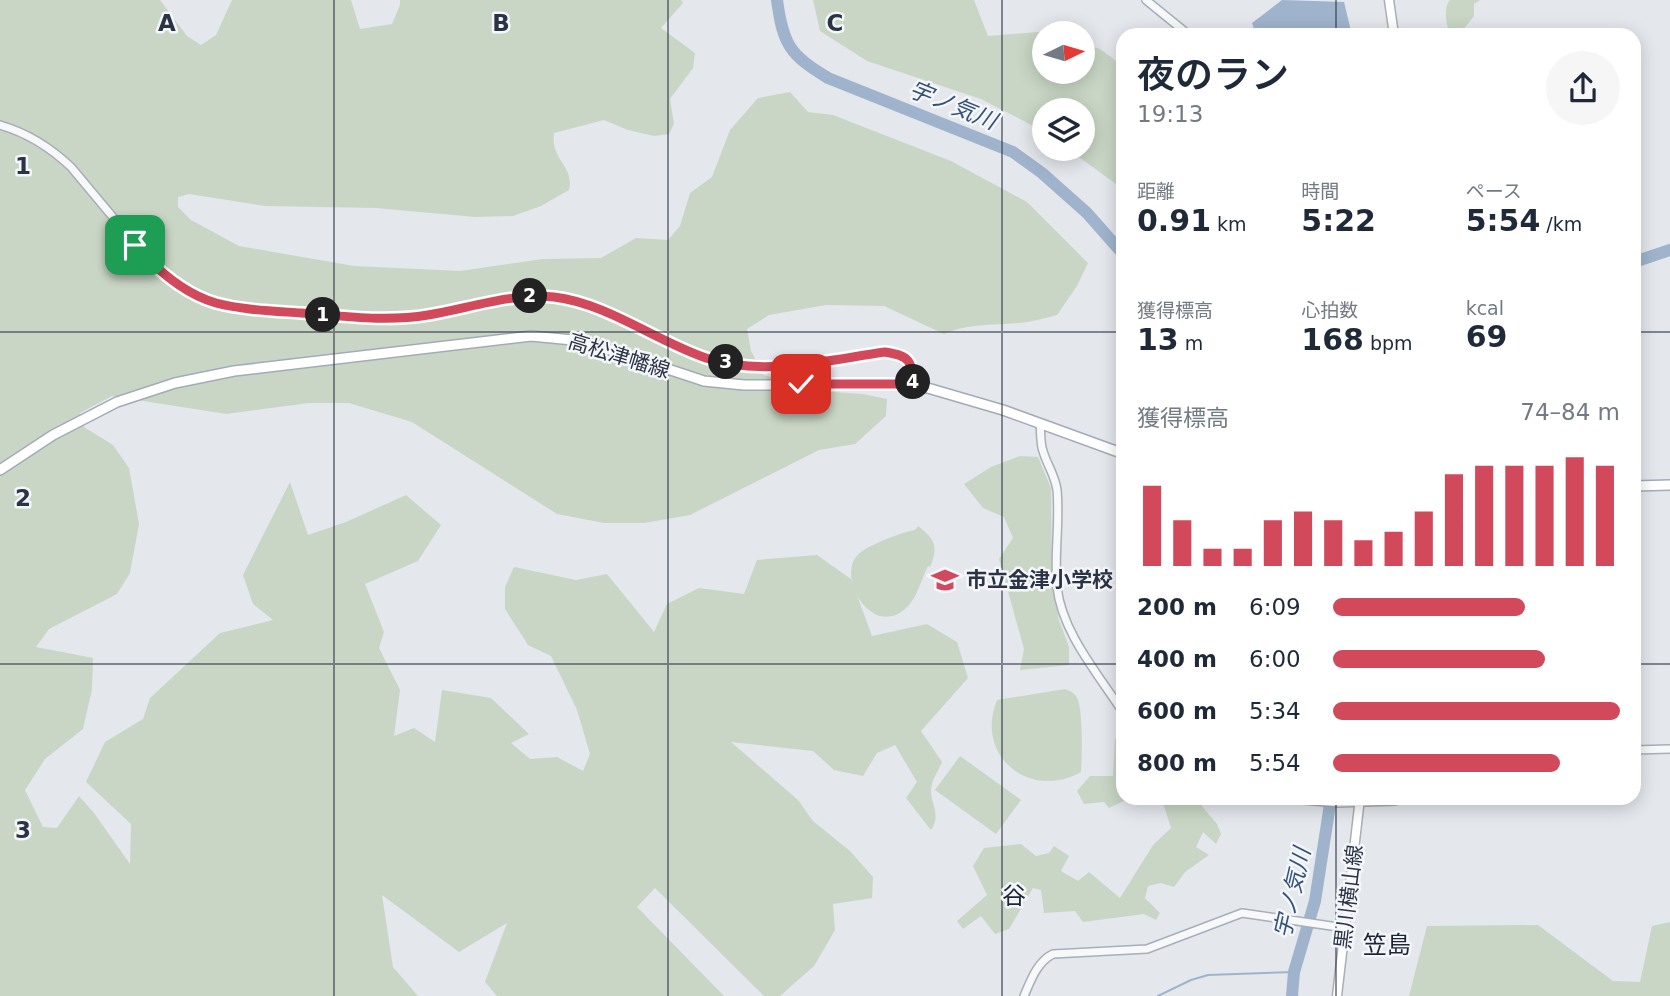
<!DOCTYPE html>
<html lang="ja">
<head>
<meta charset="utf-8">
<style>
  :root { --surface:#fff; --page:#f6f6f7; --text:#1f2937; --muted:#747a83; --accent:#d1495b }
  body { margin:0; font-family:"DejaVu Sans","Noto Sans JP",sans-serif; background:var(--page); color:var(--text); height:100vh; display:flex; flex-direction:column; font-size:26px; white-space:nowrap }
  * { box-sizing:border-box; margin:0 }
  p { font-size:23px; color:var(--muted) }
  .icon { flex:none; width:38px; height:38px; fill:none; stroke:currentColor; stroke-width:2; stroke-linecap:round; stroke-linejoin:round }
  .map { position:relative; flex:1; overflow:hidden }
  .panel { position:absolute; left:1116px; top:28px; width:525px; height:777px; display:flex; flex-direction:column; background:var(--surface); border-radius:21px; box-shadow:0 4px 18px #0003 }
  .panel>* { flex:none }
  .needle { width:46px; rotate:85deg }
  .buttons { position:absolute; left:1032px; top:21px; display:grid; gap:14px }
  .buttons a { display:grid; place-items:center; width:63px; height:63px; border-radius:50%; background:var(--surface); box-shadow:0 4px 18px #0003; font-size:35px }
  .pin { position:absolute; display:grid; place-items:center; width:60px; height:60px; color:#fff; margin:-30px; border-radius:14px; box-shadow:0 4px 10px #0006 }
  .km { position:absolute; width:35px; height:35px; margin:-18px; border-radius:50%; background:#222; color:#fff; font-size:19px; line-height:35px; text-align:center }
  .round { display:grid; place-items:center; flex:none; width:74px; height:74px; border-radius:37px; background:var(--page) }
  .head { display:flex; align-items:center; justify-content:space-between; height:119px; padding:0 21px }
  h1 { font-size:38px; font-weight:600; line-height:52px }
  .figures { display:grid; grid-template-columns:repeat(3,1fr); gap:10px; height:119px; padding:7px 21px }
  .figures div { display:grid; align-content:center }
  .figures b { font-size:30px; font-weight:600 }
  .figures small { font-size:19px; font-weight:400 }
  .figures p { font-size:19px }
  .chart { height:196px; padding:14px 21px }
  .chart p { display:flex; justify-content:space-between }
  .chart svg { width:100%; height:126px; margin-top:7px; stroke:var(--accent); stroke-width:6 }
  ul { padding:0 21px; list-style:none; font-size:23px }
  li { display:grid; grid-template-columns:112px 84px 1fr; align-items:center; height:52px }
  li i { height:18px; border-radius:9px; background:var(--accent) }
  .map>svg:first-child { display:block }
  .green { fill:#c9d6c5 }
  .water { fill:#9fb4cc }
  .lines { fill:none; stroke-linecap:round; stroke-linejoin:round }
  .stream { stroke:#9fb4cc; stroke-width:2 }
  .river { stroke:#9fb4cc; stroke-width:12 }
  .tertiary-casing { stroke:#a9aeb7; stroke-width:10 }
  .secondary-casing { stroke:#a9aeb7; stroke-width:11 }
  .primary-casing { stroke:#a3abb8; stroke-width:12 }
  .tertiary { stroke:#f7f8fa; stroke-width:7 }
  .secondary { stroke:#fff; stroke-width:8 }
  .primary { stroke:#fff; stroke-width:9 }
  .route-casing { stroke:#fff; stroke-width:14 }
  .route { stroke:#d1495b; stroke-width:9 }
  .grid { fill:none; stroke:#2b3445; stroke-width:2; stroke-opacity:0.55 }
  .labels { text-anchor:middle; stroke-width:5; stroke-linejoin:round; paint-order:stroke }
  .street-label { font-size:21px; fill:#2b3445; stroke:#f4f6f9 }
  .poi-label { font-size:21px; font-weight:bold; fill:#2b3445; stroke:#f4f6f9; text-anchor:start }
  .water-label { font-size:23px; font-style:italic; fill:#34527a; stroke:#f4f6f9 }
  .quarter-label { font-size:24px; fill:#1d2536; stroke:#f4f6f9 }
  .grid-label { font-size:23px; text-anchor:middle; font-weight:bold; fill:#2b3445; stroke:#f4f6f9; stroke-width:5; stroke-linejoin:round; paint-order:stroke }
</style>
</head>
<body>
<div class="map">
<svg width="1670" height="996" viewBox="0 0 1670 996">
  <rect width="100%" height="100%" fill="#e4e7ec"/>
  <g class="green">
    <path d="M 0,0 L 160,0 L 187,36 L 201,45 L 216,35 L 232,0 L 351,0 L 360,29 L 392,24 L 400,5 L 400,0 L 681,0 L 683,3 L 661,28 L 695,53 L 693,68 L 670,99 L 674,124 L 669,134 L 654,136 L 628,130 L 604,120 L 554,133 C 550,160 575,166 569,190 L 541,206 L 513,216 L 475,217 L 376,208 L 265,206 L 189,194 L 178,197 L 178,207 L 191,220 L 239,246 L 354,266 L 460,271 L 543,259 L 601,258 L 636,238 L 668,240 L 680,226 L 690,193 L 712,177 L 730,130 L 758,98 L 790,92 L 808,112 L 833,115 L 951,161 L 1027,202 L 1088,263 L 1077,286 L 1057,315 C 1045,318 1032,322 1019,323 C 991,326 971,323 944,334 L 884,306 L 826,305 L 769,315 L 747,329 L 751,351 L 764,375 L 819,391 L 863,394 L 887,399 L 886,416 L 855,444 L 819,450 L 690,515 L 644,523 L 604,523 L 557,514 L 412,422 L 349,403 L 309,403 L 226,414 L 112,396 L 80,413 L 84,427 L 113,445 L 129,468 L 139,524 L 130,573 L 117,594 L 49,629 L 36,647 L 93,658 L 92,689 L 83,729 L 45,759 L 25,790 L 43,827 L 57,828 L 79,796 L 94,813 L 130,864 L 131,824 L 86,782 L 105,742 L 143,719 L 150,698 L 220,633 L 273,620 L 253,604 L 243,575 L 290,482 L 308,535 L 346,522 L 406,495 L 441,525 L 418,561 L 365,584 L 384,632 L 379,648 L 400,690 L 394,736 L 414,728 L 435,742 L 442,690 L 491,698 L 529,734 L 511,743 L 530,759 L 557,757 L 583,771 L 590,754 L 577,710 L 551,656 L 528,645 L 505,609 L 505,587 L 514,567 L 576,580 L 607,574 L 654,632 L 667,604 L 699,588 L 744,594 L 757,560 L 817,555 L 851,579 L 872,636 L 927,624 L 957,642 L 968,678 L 921,731 L 942,762 C 939,769 934,777 932,784 C 927,801 943,813 931,830 L 906,798 L 917,782 L 895,745 L 877,753 L 863,776 L 834,770 L 813,751 L 731,742 L 798,800 L 813,821 L 850,851 L 873,877 L 872,898 L 833,904 L 835,930 L 814,966 L 780,996 L 764,996 L 655,888 L 637,907 L 724,996 L 497,996 L 485,982 L 507,923 L 459,952 L 382,895 L 393,967 L 418,996 L 0,996 Z"/>
    <polygon points="813,0 974,0 988,36 1038,32 1045,34 1045,72 1083,72 1083,44 1100,49 1123,66 1123,194 1116,184 1068,149 1083,149 1083,110 1045,110 1045,132 981,99 867,61 820,31"/>
    <path d="M 1450,0 L 1480,0 L 1474,4 L 1474,16 L 1459,35 L 1451,35 C 1446,26 1443,8 1450,0 Z"/>
    <polygon points="1020,456 1038,457 1051,488 1052,582 1059,620 1069,647 1069,665 1020,670 1024,649 999,559 1013,538 1004,517 983,508 964,484 991,467"/>
    <path d="M 918,526 C 935,539 939,547 930,567 L 928,566 C 921,580 917,599 905,609 C 873,637 838,581 856,557 C 863,548 874,545 884,540 C 895,536 904,532 915,530 Z"/>
    <path d="M 1065,689 C 1071,691 1076,694 1078,700 C 1083,716 1082,754 1081,772 C 1030,801 974,756 997,700 Z"/>
    <polygon points="1115,738 1123,748 1124,798 1130,798 1109,808 1104,802 1084,804 1077,791 1090,776 1113,776"/>
    <polygon points="960,756 1021,800 996,834 935,790"/>
    <polygon points="1154,798 1195,798 1217,824 1221,834 1216,844 1203,832 1196,847 1209,855 1185,872 1174,887 1161,883 1148,886 1145,898 1160,913 1156,920 1144,914 1083,922 1075,911 1044,913 1041,890 1033,888 1009,929 995,934 981,916 963,929 957,921 987,895 973,866 984,848 1021,844 1036,856 1049,853 1054,846 1069,856 1061,871 1078,881 1089,872 1120,898 1153,845 1171,828 1164,806"/>
    <polygon points="1670,922 1670,996 1409,996 1427,926 1538,925 1613,981 1640,982 1652,926"/>
  </g>
  <polygon class="water" points="1282,0 1344,2 1352,35 1256,35 1252,23"/>
  <g class="lines">
    <polyline class="stream" points="1158,996 1191,980 1208,975 1294,972"/>
    <g class="river">
      <path d="M 777,0 C 783,45 790,55 828,78 L 1013,152 L 1042,173 L 1087,213 L 1124,255"/>
      <polyline points="1634,262 1670,250"/>
      <polyline points="1292,996 1294,972 1315,901 1331,798"/>
    </g>
    <defs>
      <g id="tertiary">
        <polyline points="1146,0 1189,35"/>
        <path d="M 0,125 C 28,133 50,147 71,167 L 152,264 L 187,289 L 215,302 L 279,311 L 383,319 L 426,316 L 530,296 L 557,298 L 598,309 L 683,349 L 710,359 L 733,363 L 781,366 L 885,352 C 910,356 911,360 914,384"/>
        <path d="M 1040,424 C 1041,432 1040,443 1043,451 C 1047,465 1055,475 1057,490 C 1060,522 1054,555 1057,587 C 1062,633 1099,675 1124,714"/>
        <polyline points="1634,750 1670,749"/>
        <polyline points="1279,798 1338,803 1395,801 1402,798"/>
        <path d="M 1024,996 C 1031,980 1037,962 1053,954 L 1147,949 L 1242,913 L 1338,927 L 1345,930"/>
      </g>
      <g id="secondary">
        <polyline points="1389,0 1394,35"/>
        <polyline points="1337,996 1360,798"/>
      </g>
      <g id="primary">
        <polyline points="0,470 53,435 117,402 175,383 234,371 531,336 583,341 704,381 744,385 914,384 1003,410 1124,454"/>
        <polyline points="1634,486 1670,485"/>
      </g>
    </defs>
    <use href="#tertiary" class="tertiary-casing"/>
    <use href="#secondary" class="secondary-casing"/>
    <use href="#primary" class="primary-casing"/>
    <use href="#tertiary" class="tertiary"/>
    <use href="#secondary" class="secondary"/>
    <use href="#primary" class="primary"/>
  </g>
  <g class="lines">
    <defs>
      <path id="route" d="M 135,245 C 156,269 185,294 216,303 C 243,310 273,311 301,313 C 343,316 386,322 428,315 C 470,308 511,293 554,297 C 606,303 656,341 706,358 C 763,377 828,360 885,352 C 910,356 911,360 914,384 L 801,384"/>
    </defs>
    <use href="#route" class="route-casing"/>
    <use href="#route" class="route"/>
  </g>
  <path class="grid" d="M 334,0 L 334,996M 668,0 L 668,996M 1002,0 L 1002,996M 1336,0 L 1336,35M 0,332 L 1124,332M 1634,332 L 1670,332M 0,664 L 1124,664M 1634,664 L 1670,664M 1336,798 L 1336,996"/>
  <defs>
    <symbol id="school-bare" viewBox="-9 -9 18 18"><path d="M0-5L7-2L0 1L-7-2ZM-4 1L0 2.5L4 1V4Q0 6-4 4Z" fill="#d1495b" stroke="#f4f6f9" stroke-width="2.5" paint-order="stroke"/></symbol>
  </defs>
  <g fill-rule="evenodd">
    <use href="#school-bare" x="926" y="561" width="38" height="38"/>
  </g>
  <g class="labels">
    <g class="street-label">
      <text transform="translate(619 356) rotate(17)" y="7">高松津幡線</text>
      <text transform="translate(1349 897) rotate(-83)" y="7">黒川横山線</text>
    </g>
    <g class="poi-label">
      <text x="966" y="587">市立金津小学校</text>
    </g>
    <g class="water-label">
      <text transform="translate(953 105) rotate(22)" y="8">宇ノ気川</text>
      <text transform="translate(1292 893) rotate(-77)" y="8">宇ノ気川</text>
    </g>
    <g class="quarter-label">
      <text x="1014" y="904">谷</text>
      <text x="1387" y="953">笠島</text>
    </g>
  </g>
  <g class="grid-label">
    <text x="167" y="31">A</text>
    <text x="501" y="31">B</text>
    <text x="835" y="31">C</text>
    <text x="23" y="174">1</text>
    <text x="23" y="506">2</text>
    <text x="23" y="838">3</text>
  </g>
</svg>
<div class="buttons">
<a><svg class="needle" viewBox="-14 -14 28 28"><path d="M0-13l5 13h-10z" fill="#e53935"/><path d="M0 13l5-13h-10z" fill="#747a83"/></svg></a>
<a><svg class="icon" aria-label="layers" viewBox="0 0 24 24"><path d="M12 4l9 5-9 5-9-5zM3 14l9 5 9-5"/></svg></a>
</div>
<div class="pin" style="left:135px;top:245px;background:#1e9e55"><svg class="icon" aria-label="arrive" viewBox="0 0 24 24"><path d="M6 21V4h12l-3 4 3 4H6"/></svg></div>
<div class="pin" style="left:801px;top:384px;background:#d93025"><svg class="icon" aria-label="check" viewBox="0 0 24 24"><path d="M5 12l5 5 9-10"/></svg></div>
<b class="km" style="left:323px;top:315px">1</b>
<b class="km" style="left:530px;top:296px">2</b>
<b class="km" style="left:726px;top:362px">3</b>
<b class="km" style="left:913px;top:382px">4</b>
<section class="panel">
<div class="head"><div><h1>夜のラン</h1><p>19:13</p></div><a class="round"><svg class="icon" aria-label="share" viewBox="0 0 24 24"><path d="M12 15V3M7 8l5-5 5 5M5 13v7h14v-7"/></svg></a></div>
<div class="figures">
<div><p>距離</p><b>0.91<small> km</small></b></div>
<div><p>時間</p><b>5:22</b></div>
<div><p>ペース</p><b>5:54<small> /km</small></b></div>
</div>
<div class="figures">
<div><p>獲得標高</p><b>13<small> m</small></b></div>
<div><p>心拍数</p><b>168<small> bpm</small></b></div>
<div><p>kcal</p><b>69</b></div>
</div>
<div class="chart"><p><span>獲得標高</span>74–84 m</p>
<svg viewBox="0 0 160 44" preserveAspectRatio="none"><path d="M5 44V16M15 44V28M25 44V38M35 44V38M45 44V28M55 44V25M65 44V28M75 44V35M85 44V32M95 44V25M105 44V12M115 44V9M125 44V9M135 44V9M145 44V6M155 44V9"/></svg>
</div>
<ul>
<li><b>200 m</b>6:09<i style="width:67%"></i></li>
<li><b>400 m</b>6:00<i style="width:74%"></i></li>
<li><b>600 m</b>5:34<i style="width:100%"></i></li>
<li><b>800 m</b>5:54<i style="width:79%"></i></li>
</ul>
</section>
</div>
</body>
</html>
